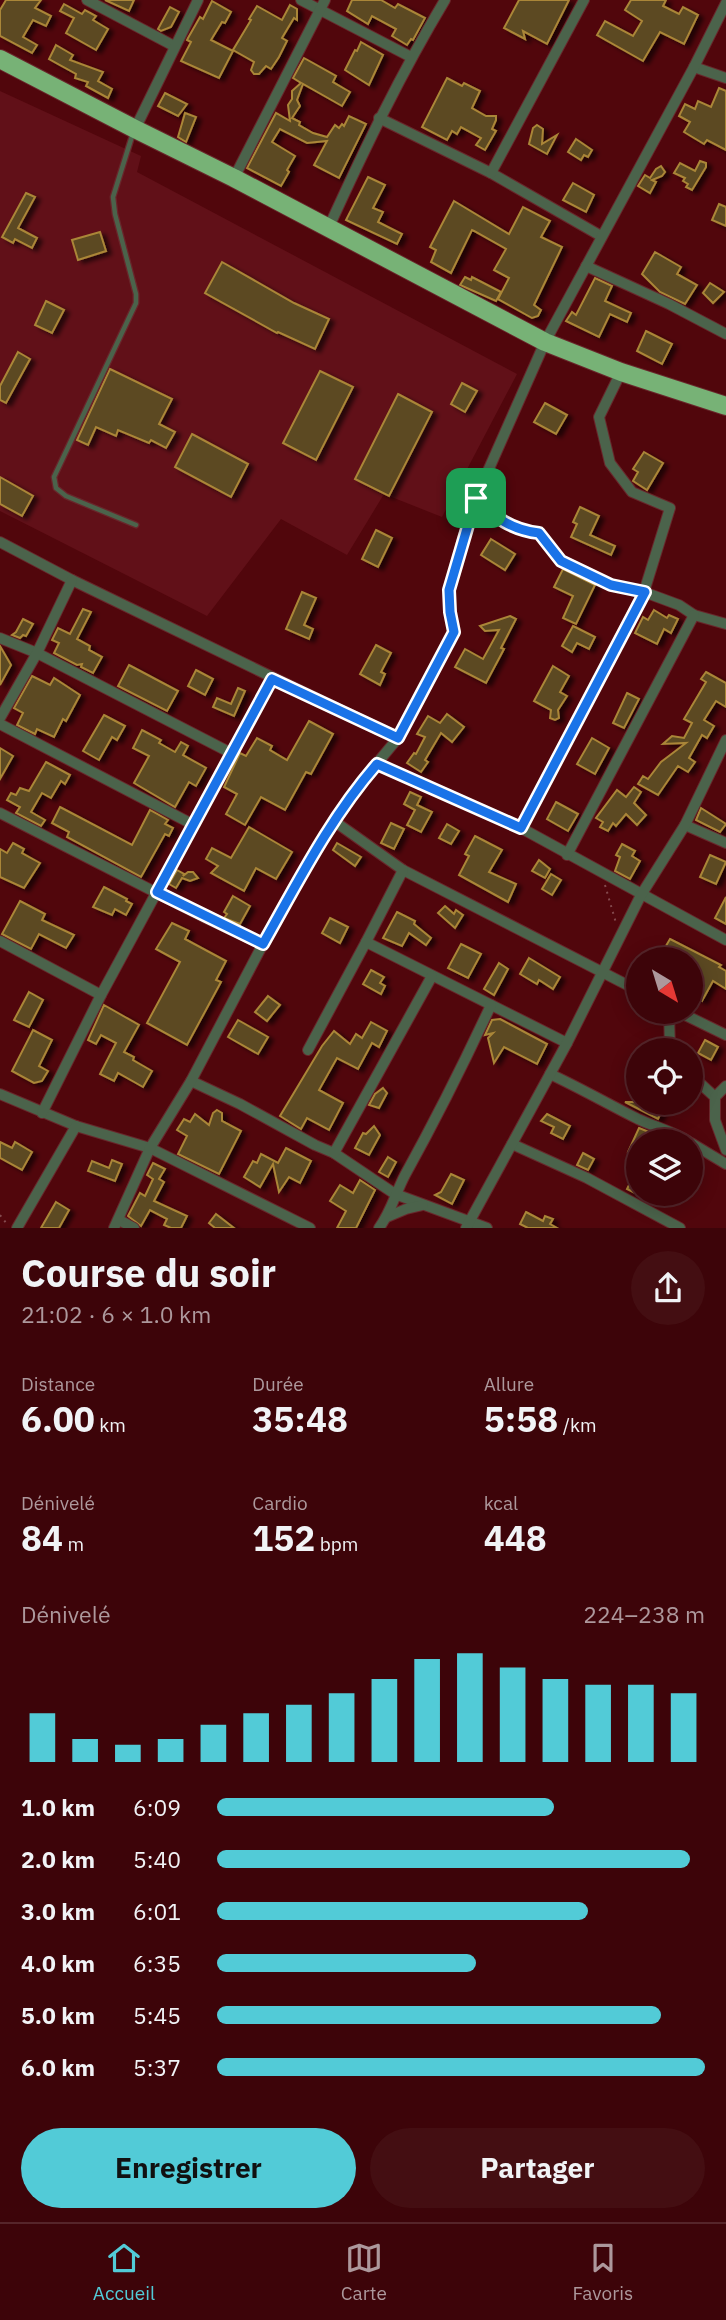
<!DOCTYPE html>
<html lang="fr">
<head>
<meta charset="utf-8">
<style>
  :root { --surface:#3d0409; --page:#440e12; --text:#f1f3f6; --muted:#ad989c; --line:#56252a; --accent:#52cbd7 }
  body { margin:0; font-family:"IBM Plex Sans",sans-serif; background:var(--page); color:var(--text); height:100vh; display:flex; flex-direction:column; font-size:26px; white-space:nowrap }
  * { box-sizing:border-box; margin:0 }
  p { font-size:23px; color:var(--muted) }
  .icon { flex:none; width:38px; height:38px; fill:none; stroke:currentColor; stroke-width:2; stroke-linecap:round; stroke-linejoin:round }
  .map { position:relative; height:1228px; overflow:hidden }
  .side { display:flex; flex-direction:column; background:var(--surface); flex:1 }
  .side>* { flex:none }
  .needle { width:46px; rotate:142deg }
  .tools { position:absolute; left:626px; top:947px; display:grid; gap:14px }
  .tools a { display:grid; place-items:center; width:77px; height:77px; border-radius:50%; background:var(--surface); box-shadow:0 4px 18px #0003,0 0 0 2px var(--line); font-size:35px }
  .pin { position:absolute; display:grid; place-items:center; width:60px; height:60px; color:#fff; margin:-30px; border-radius:14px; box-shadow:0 4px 10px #0006 }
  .round { display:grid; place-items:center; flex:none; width:74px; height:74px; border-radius:37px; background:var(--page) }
  .overview { display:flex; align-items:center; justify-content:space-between; height:119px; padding:0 21px }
  h1 { font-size:38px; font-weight:800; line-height:52px }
  .stats { display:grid; grid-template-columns:repeat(3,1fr); gap:10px; height:119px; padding:7px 21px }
  .stats div { display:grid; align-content:center }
  .stats b { font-size:35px; font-weight:800 }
  .stats small { font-size:19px; font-weight:400 }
  .stats p { font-size:19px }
  .chart { height:196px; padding:14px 21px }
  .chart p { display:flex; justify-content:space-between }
  .chart svg { width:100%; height:126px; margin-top:7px; stroke:var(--accent); stroke-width:6 }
  .action { display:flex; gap:14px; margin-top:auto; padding:14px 21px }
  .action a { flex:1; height:80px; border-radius:42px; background:var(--accent); color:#111; font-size:28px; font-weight:800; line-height:80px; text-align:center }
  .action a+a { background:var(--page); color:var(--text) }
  ul { padding:0 21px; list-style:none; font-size:23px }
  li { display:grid; grid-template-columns:112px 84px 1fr; align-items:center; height:52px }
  li i { height:18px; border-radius:9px; background:var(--accent) }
  .tab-bar { display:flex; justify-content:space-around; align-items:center; height:98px; border-top:2px solid var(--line); background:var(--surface); font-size:19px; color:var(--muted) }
  .tab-bar a { display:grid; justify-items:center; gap:4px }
  .tab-bar .current { color:var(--accent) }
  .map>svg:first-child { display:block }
  .built { fill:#611018 }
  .building { fill:#5c4820; stroke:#aa8638; stroke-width:2; filter:url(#shadow) }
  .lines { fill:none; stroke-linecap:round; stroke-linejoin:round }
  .lane-casing { stroke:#69262b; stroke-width:7 }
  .street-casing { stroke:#69262b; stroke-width:12 }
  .highway-casing { stroke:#69262b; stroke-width:20 }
  .path { stroke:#844a4e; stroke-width:2; stroke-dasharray:2 5; stroke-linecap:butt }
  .lane { stroke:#4b634b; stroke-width:4.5 }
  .street { stroke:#4b634b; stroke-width:10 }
  .highway { stroke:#77b276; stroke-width:18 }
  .route-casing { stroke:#fff; stroke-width:14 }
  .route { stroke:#1a73e8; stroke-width:9 }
</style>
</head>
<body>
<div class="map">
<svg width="726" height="1228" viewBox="0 0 726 1228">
  <defs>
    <filter id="shadow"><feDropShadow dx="5" dy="3" stdDeviation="2" flood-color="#0009"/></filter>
  </defs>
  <rect width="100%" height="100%" fill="#51060c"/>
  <polygon class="built" points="0,91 141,156 137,172 517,374 442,517 384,494 347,555 281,519 207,616 0,511"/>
  <g class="building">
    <polygon points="6,0 41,0 35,8 51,16 46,26 33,20 23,37 37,45 32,53 0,36 0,10"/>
    <polygon points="105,0 134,0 129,11"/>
    <polygon points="352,0 381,0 395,8 398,4 425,18 413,40 411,39 407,45 392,36 396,29 372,16 368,24 347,11"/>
    <polygon points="519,0 569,0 547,44 523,31 525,39 504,28"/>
    <polygon points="631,0 666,0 663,6 679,14 683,7 698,15 684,44 660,32 643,61 597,35 605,21 633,36 642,21 625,10"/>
    <polygon points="212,1 231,12 225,23 222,22 211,40 233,51 219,78 181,61 191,42 187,40 188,38 200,17 203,19"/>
    <polygon points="64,4 82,14 85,10 96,16 93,20 108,29 96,50 66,33 74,18 60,11"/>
    <polygon points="290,5 297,9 297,20 294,18 282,38 287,41 279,57 271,69 266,66 259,74 254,74 251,70 254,62 233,50 251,20 249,19 257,6 282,20"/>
    <polygon points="170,7 179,12 171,27 161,31 158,29"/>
    <polygon points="361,42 383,55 369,85 345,70 355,50 357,51"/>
    <polygon points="56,45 73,55 70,60 103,72 98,81 112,89 108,98 86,86 88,82 75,78 76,74 49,59"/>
    <polygon points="304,58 336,76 333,82 350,92 342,106 303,84 297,100 300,106 292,118 300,122 299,125 313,133 327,137 335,125 339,128 342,124 344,126 349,116 366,124 339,178 314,165 327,141 307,143 280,129 272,142 295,156 287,170 289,172 281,186 247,168 276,113 290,121 288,105 292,99 292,91 301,83 293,78"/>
    <polygon points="447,78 462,86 464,83 480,91 472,108 486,116 496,116 496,120 492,129 496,131 485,150 476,145 481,138 461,127 457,134 452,131 447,140 422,127"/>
    <polygon points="719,88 726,91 726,150 707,140 704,144 684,132 690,122 679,116 685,104 695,109 698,101 711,107"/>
    <polygon points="165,93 187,104 178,116 158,106"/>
    <polygon points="185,113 196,117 186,142 178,137"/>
    <polygon points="537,125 543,129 542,144 557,135 547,154 529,144 533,128"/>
    <polygon points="576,139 592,150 588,157 584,155 581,160 568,152"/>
    <polygon points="700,161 706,163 706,167 692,190 686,187 688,184 683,181 685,178 674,173 680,163 695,171"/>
    <polygon points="661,166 665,172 662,176 652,180 656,182 650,193 638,186 645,175 650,178 656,169"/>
    <polygon points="368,177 385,185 373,208 383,212 378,222 402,234 397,244 346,220"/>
    <polygon points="573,183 594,195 586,212 563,200"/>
    <polygon points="26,193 35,197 18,228 37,238 32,248 15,239 13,243 2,237"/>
    <polygon points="454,201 509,234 523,207 550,221 541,237 562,247 534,305 541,310 538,316 532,318 498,299 509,278 494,270 506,249 474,231 472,230 451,273 431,262 436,250 430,247"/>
    <polygon points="719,204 726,207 726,226 712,220"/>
    <polygon points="100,232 106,251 78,260 72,240"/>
    <polygon points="655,252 681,267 677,274 697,285 685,304 660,292 642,274"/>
    <polygon points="222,262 294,303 329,319 315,349 278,332 277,333 205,293"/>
    <polygon points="465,277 471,280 472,277 501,292 496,301 460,285"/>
    <polygon points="595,278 612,286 605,301 631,313 627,322 610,314 599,337 566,321 572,312 576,315"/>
    <polygon points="710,283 724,292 713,303 703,293"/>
    <polygon points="46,301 64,310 52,333 35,325"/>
    <polygon points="646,331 672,344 662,364 637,351"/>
    <polygon points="18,352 30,359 6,403 0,400 0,386"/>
    <polygon points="110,369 172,399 159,424 175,432 166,448 151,440 149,443 118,430 116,436 96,427 88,445 77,440"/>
    <polygon points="320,371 353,387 316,460 283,443"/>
    <polygon points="462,383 477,391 465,412 451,404"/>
    <polygon points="398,394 432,412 389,496 355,479"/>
    <polygon points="545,403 567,415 556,434 534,422"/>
    <polygon points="192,434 248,464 231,497 175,467"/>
    <polygon points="644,452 663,463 647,490 633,481 638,472 633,469"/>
    <polygon points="0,477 33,496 22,516 0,504"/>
    <polygon points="580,507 599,516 590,535 615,546 611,555 571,537 577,524 573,522"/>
    <polygon points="376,530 392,538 378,567 362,559"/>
    <polygon points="491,539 515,554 505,570 481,555"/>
    <polygon points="563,569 595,585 576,624 563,618 573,596 554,587"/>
    <polygon points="302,592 316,598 304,625 313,629 309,639 286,629"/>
    <polygon points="83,609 91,612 77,639 90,646 89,650 102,657 93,673 81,667 82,664 77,665 54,653 59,643 52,640 58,628 70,634"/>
    <polygon points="654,610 667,618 669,615 678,619 671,633 664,629 657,644 635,633 643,617 648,620"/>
    <polygon points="510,616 516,619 501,648 504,649 486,683 455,667 465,649 483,659 499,630 485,631 480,626"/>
    <polygon points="23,619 33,624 26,636 23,635 20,638 12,635 16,632"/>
    <polygon points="573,626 595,637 589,649 577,643 572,652 562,646"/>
    <polygon points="376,645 391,653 381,672 385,674 380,685 360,674"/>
    <polygon points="0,646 11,665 0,685"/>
    <polygon points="129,665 178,691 167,711 118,686"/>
    <polygon points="553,666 569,676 560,692 567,696 558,710 559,718 555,720 550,718 551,710 534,701"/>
    <polygon points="196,670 213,679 205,695 188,686"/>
    <polygon points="706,672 726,683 726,707 716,701 704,720 714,726 707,738 702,735 689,758 695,762 688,772 678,766 658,795 638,784 643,776 648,779 661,762 686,743 663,744 672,736 684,738 692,723 684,719 706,682 701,679"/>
    <polygon points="32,676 50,685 54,678 80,695 66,721 63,719 54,737 37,729 35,734 17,725 23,713 14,708"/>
    <polygon points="238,688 245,691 234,716 213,707 217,698 231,704"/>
    <polygon points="627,693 639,699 624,728 613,723"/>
    <polygon points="447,714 464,727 452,742 441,733 425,760 428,762 421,772 407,763 414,753 416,754 425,737 417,734 428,716 440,723"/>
    <polygon points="104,715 125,726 117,740 112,737 99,760 83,751"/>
    <polygon points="309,721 333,734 311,774 306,772 285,810 261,797 245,825 226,814 237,794 224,787 240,753 246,756 257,738 272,746 270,750 287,760"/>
    <polygon points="142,730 161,740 159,743 175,752 181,742 188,746 183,755 206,768 196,786 189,782 175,807 134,783 149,756 133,748"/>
    <polygon points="592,738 609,748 595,774 577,764"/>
    <polygon points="0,748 13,756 0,779"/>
    <polygon points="46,762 70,775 65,784 61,781 51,798 42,793 31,812 45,820 41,826 16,813 20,807 7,800 11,793 16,795 20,788 29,791"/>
    <polygon points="634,787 641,792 634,803 646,815 637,825 626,814 616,826 613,823 608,831 600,827 603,822 596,818 617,790 626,797"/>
    <polygon points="410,792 421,797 417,805 432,812 421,832 407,825 415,810 404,804"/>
    <polygon points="556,802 578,814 568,831 547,819"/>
    <polygon points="60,807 132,845 150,810 168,820 165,824 173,828 169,836 165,834 141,877 67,837 69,832 52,823"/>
    <polygon points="701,808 726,824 720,832 696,820"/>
    <polygon points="391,823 404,829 394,849 381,843"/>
    <polygon points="447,824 459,831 451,844 439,838"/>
    <polygon points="249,827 292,852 276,879 256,868 244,891 211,873 218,866 206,859 212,848 231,858"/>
    <polygon points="475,836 502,850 489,872 516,884 508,902 459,875 469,856 465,854"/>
    <polygon points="13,843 24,849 22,853 40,863 24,888 0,877 0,849 7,853"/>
    <polygon points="337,843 361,857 355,866 333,850"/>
    <polygon points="622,844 635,851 632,856 640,861 630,879 615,871 620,857 616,855"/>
    <polygon points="710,855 726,862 716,884 700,877"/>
    <polygon points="539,860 550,869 545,878 532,871"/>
    <polygon points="177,870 184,874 183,876 188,872 193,872 198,878 190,881 182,878 176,888 169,884"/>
    <polygon points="551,874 561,880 552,895 542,889"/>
    <polygon points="104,887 127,899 126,901 132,904 126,915 115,909 112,915 93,907"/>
    <polygon points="233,896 250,906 240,924 224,918 227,914 224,912"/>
    <polygon points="726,897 726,924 715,918"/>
    <polygon points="20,901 45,914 42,920 74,935 66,948 39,934 31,949 2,934"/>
    <polygon points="445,906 454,914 456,910 463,915 455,928 438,913"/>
    <polygon points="397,912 415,921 414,924 431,938 426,945 409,933 402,946 383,938"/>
    <polygon points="330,918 348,927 340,943 322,933"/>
    <polygon points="172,923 189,931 185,939 226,961 216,980 221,982 187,1045 147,1023 180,962 156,949"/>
    <polygon points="670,939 721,965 719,967 726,971 726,989 713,981 702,1001 691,995 691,976 695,969 691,967 691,959 672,959 664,955 666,952 663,951"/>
    <polygon points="461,944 481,954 468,978 448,968"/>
    <polygon points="529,958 560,977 553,989 539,980 537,984 520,974"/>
    <polygon points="499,963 508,969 494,995 484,989"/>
    <polygon points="371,970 384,977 380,983 385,986 381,994 363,984"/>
    <polygon points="29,992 43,1000 29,1027 14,1020"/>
    <polygon points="268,996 280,1005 267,1021 255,1012"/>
    <polygon points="104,1005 139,1025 124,1052 134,1057 133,1060 152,1071 143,1087 118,1073 114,1081 100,1074 116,1043 101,1035 96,1044 88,1040"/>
    <polygon points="500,1019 547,1044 537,1064 504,1047 494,1063 488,1038 493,1033 485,1035 492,1020"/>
    <polygon points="238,1020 268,1037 258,1054 228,1037"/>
    <polygon points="371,1022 387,1031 379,1047 372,1043 358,1069 337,1058 319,1090 343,1103 329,1130 307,1118 301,1129 280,1116 322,1046 334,1031 350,1044 356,1034 362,1038"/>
    <polygon points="33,1030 52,1040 39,1066 48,1071 42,1081 34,1083 12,1071"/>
    <polygon points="705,1040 718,1047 711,1060 698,1053"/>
    <polygon points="383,1088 387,1093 379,1108 369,1105 375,1094"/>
    <polygon points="625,1102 666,1102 658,1119"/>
    <polygon points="217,1110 222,1113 222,1121 241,1131 219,1174 178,1154 187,1136 177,1130 184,1119 190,1122 195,1114 209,1125 213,1113"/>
    <polygon points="547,1114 570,1126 563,1139 551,1133 554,1127 541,1121"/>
    <polygon points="374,1126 380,1135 369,1155 355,1148 363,1133 366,1134"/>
    <polygon points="639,1128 654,1134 650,1141 639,1141 639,1157 628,1152"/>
    <polygon points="0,1142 12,1148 15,1142 32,1152 22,1170 0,1158"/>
    <polygon points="286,1148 311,1161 300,1183 289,1177 279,1192 273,1164 260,1187 244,1177 253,1161 257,1163 261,1154 278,1163"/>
    <polygon points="583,1153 594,1159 588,1170 577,1165"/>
    <polygon points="388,1157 396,1162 388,1177 379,1172"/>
    <polygon points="112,1160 122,1164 115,1181 88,1171 92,1161 109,1168"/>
    <polygon points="153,1163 165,1169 159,1179 164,1182 154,1201 187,1216 181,1228 171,1228 164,1225 167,1219 150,1210 141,1226 128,1216 140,1193 145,1196 153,1179 147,1175"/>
    <polygon points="639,1165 639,1195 627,1189"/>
    <polygon points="451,1174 464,1180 452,1204 435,1195 441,1192"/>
    <polygon points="360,1180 375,1190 356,1228 337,1228 346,1211 330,1201 340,1185 353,1193"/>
    <polygon points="56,1202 69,1210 59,1228 41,1228"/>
    <polygon points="526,1212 543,1221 545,1216 553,1219 550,1224 557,1228 528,1228 520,1224"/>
    <polygon points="216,1214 234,1228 215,1228 209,1223"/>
  </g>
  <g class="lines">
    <defs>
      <polyline id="lane" points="133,133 113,197 115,214 136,294 136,303 54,477 56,488 66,496 136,525"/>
      <g id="street">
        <polyline points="87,0 174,46"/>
        <polyline points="301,0 411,57"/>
        <polyline points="694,67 726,78"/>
        <polyline points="379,118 491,173 601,236"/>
        <polyline points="135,129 198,0"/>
        <polyline points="491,173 584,0"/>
        <polyline points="234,178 325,0"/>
        <path d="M 328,229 C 364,150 400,75 445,0"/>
        <polyline points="586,266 669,304 726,334"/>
        <polyline points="621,372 599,417 610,463 632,492 670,508 644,592 679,605 694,615 726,624"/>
        <path d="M 476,498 C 495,518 512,530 539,533 L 561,560 L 611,585 L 644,592 L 521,828"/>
        <polyline points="0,542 72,580 398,738 454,632 450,612 449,590 463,539 476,498 545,342 694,67 726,3"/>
        <polyline points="0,638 37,653 231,753"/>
        <polyline points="0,718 37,653 72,580"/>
        <polyline points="0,724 192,824"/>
        <polyline points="377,764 521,828 726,940"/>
        <polyline points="0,813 204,917 263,944"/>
        <polyline points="334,821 403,870 639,991"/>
        <polyline points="685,825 726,843"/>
        <polyline points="567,855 694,615"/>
        <polyline points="403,870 366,942 567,1043"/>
        <polyline points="0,941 101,995"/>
        <polyline points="669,1012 670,1050"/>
        <polyline points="679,1012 726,1035"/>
        <polyline points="308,1050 366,942"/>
        <path d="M 550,1074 C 580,1088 608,1104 638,1119 C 655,1127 672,1131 688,1141"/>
        <polyline points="691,1075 715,1097"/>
        <polyline points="191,1081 240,1104 315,1145 334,1153 395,1194 487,1228"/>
        <polyline points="726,1086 715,1097 715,1120 726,1150"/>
        <polyline points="0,1094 76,1126 150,1148 310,1228"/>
        <polyline points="42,1113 101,995 272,679"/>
        <polyline points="691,1143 726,1164"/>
        <polyline points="512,1144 587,1178 680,1228"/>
        <polyline points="334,1153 432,976"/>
        <polyline points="387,1217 406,1209 423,1205"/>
        <polyline points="119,1220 134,1228"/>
        <polyline points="17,1228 76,1126"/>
        <polyline points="114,1228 150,1148 191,1081 263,944 315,851 353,792 398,738"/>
        <path d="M 379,1228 C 391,1212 396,1192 405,1175 C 436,1119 464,1063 491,1005"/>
        <polyline points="466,1228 567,1043 641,895 685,825 726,740"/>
      </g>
      <polyline id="highway" points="0,59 135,129 234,178 545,342 621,372 726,406"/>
    </defs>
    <use href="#lane" class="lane-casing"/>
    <use href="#street" class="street-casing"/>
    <use href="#highway" class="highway-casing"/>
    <g class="path">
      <polyline points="605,885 616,923"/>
      <polyline points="0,1215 7,1224"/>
    </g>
    <use href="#lane" class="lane"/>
    <use href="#street" class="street"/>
    <use href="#highway" class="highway"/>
  </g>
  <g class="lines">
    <defs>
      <path id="route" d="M 476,498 C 495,518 512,530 539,533 L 561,561 L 611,585 L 645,592 L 521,828 L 377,764 C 330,818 298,882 263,944 L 157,892 L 272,679 L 398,738 L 454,632 L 450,612 L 449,590 Z"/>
    </defs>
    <use href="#route" class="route-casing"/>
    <use href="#route" class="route"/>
  </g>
</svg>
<div class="tools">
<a><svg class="needle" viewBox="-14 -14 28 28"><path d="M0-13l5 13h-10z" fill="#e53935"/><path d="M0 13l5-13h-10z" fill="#ad989c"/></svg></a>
<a><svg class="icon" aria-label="locate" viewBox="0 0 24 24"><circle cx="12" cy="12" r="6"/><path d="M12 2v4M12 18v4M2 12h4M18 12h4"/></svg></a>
<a><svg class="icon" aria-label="layers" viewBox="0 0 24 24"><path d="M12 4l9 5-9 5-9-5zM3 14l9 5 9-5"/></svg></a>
</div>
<div class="pin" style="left:476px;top:498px;background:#1e9e55"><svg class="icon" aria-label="arrive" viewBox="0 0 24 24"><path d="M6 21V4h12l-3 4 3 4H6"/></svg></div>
</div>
<section class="side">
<div class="overview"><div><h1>Course du soir</h1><p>21:02 · 6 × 1.0 km</p></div><a class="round"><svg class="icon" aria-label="share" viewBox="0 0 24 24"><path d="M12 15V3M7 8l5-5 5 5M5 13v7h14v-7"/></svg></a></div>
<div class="stats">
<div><p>Distance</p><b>6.00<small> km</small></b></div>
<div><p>Durée</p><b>35:48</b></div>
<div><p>Allure</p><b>5:58<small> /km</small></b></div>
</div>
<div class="stats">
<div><p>Dénivelé</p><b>84<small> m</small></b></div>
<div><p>Cardio</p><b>152<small> bpm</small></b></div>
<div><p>kcal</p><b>448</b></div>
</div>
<div class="chart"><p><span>Dénivelé</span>224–238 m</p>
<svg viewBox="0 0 160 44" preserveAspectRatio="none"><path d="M5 44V27M15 44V36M25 44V38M35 44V36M45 44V31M55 44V27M65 44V24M75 44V20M85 44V15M95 44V8M105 44V6M115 44V11M125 44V15M135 44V17M145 44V17M155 44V20"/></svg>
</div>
<ul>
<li><b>1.0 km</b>6:09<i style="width:69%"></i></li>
<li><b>2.0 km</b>5:40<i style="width:97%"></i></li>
<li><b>3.0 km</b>6:01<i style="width:76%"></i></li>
<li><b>4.0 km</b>6:35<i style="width:53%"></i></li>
<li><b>5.0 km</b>5:45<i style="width:91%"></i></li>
<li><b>6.0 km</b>5:37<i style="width:100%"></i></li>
</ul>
<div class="action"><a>Enregistrer</a><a>Partager</a></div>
</section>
<nav class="tab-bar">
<a class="current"><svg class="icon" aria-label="home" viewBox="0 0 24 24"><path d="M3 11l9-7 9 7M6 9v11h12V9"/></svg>Accueil</a>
<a><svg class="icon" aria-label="map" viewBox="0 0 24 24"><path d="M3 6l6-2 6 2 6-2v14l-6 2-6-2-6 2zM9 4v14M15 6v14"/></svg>Carte</a>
<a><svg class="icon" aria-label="saved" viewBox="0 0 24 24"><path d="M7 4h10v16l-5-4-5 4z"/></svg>Favoris</a>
</nav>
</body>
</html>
